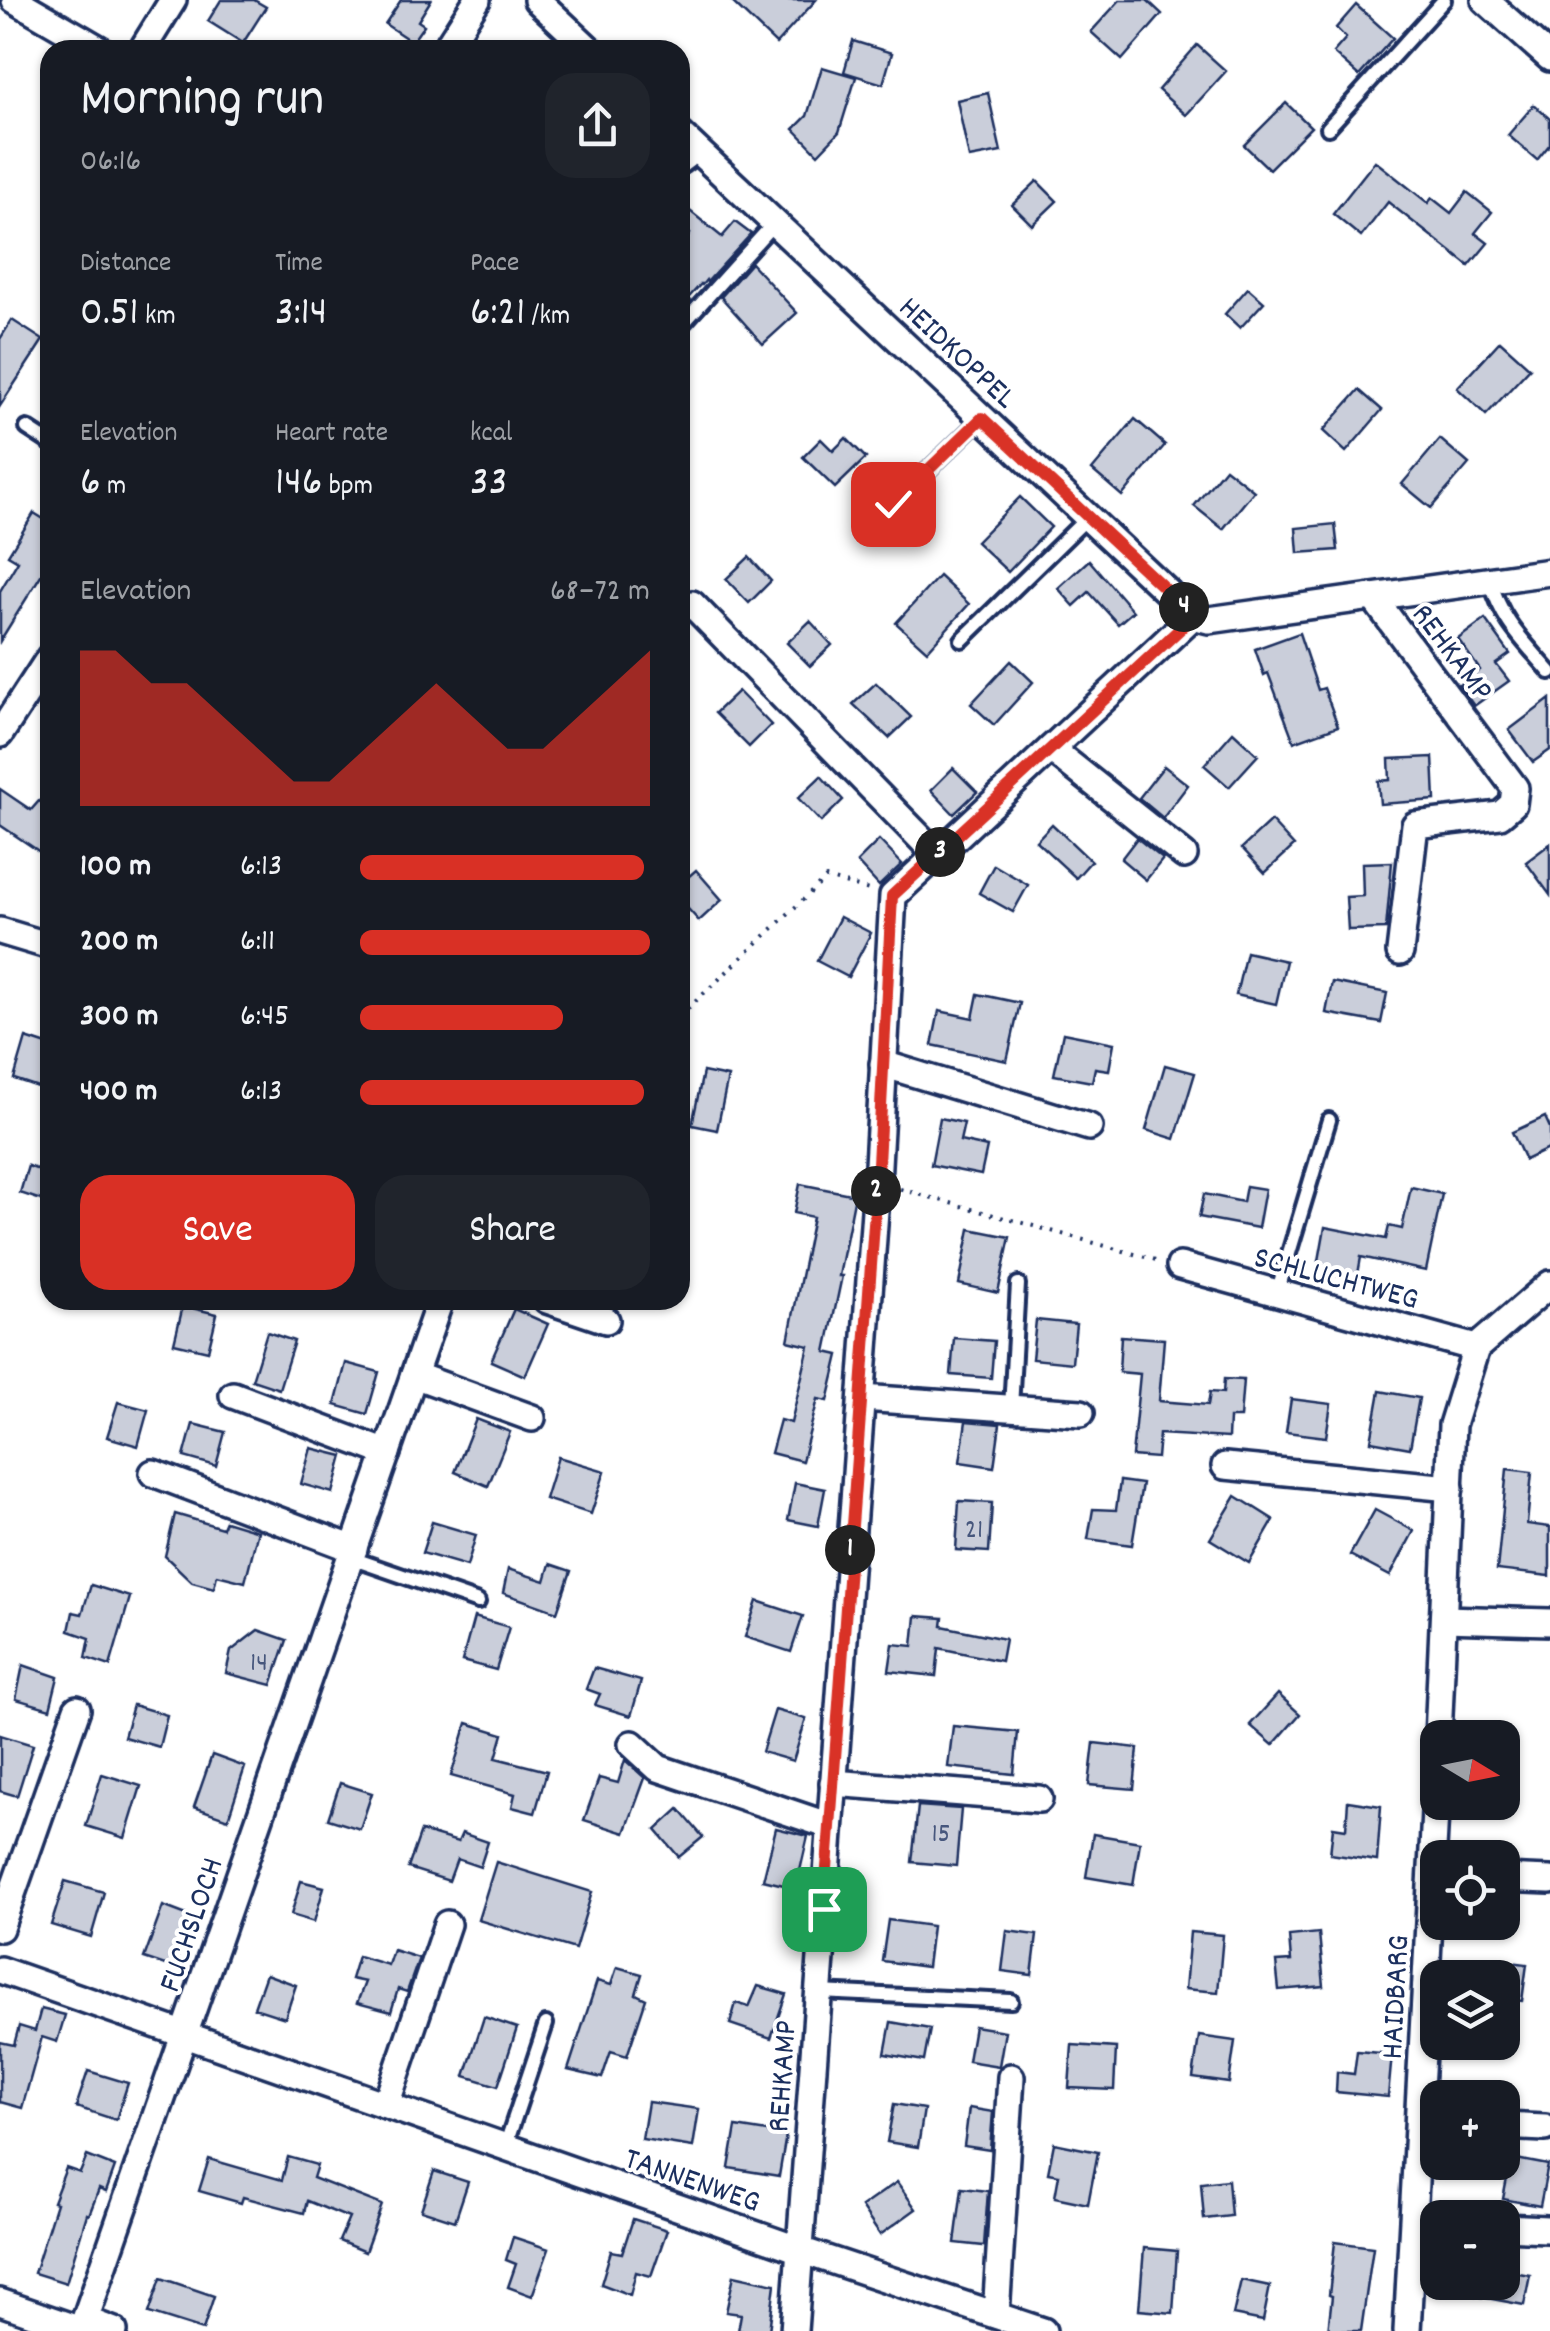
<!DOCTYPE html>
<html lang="en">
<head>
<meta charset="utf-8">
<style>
  :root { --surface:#171b24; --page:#20242c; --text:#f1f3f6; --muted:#9ea1a6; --accent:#d93025 }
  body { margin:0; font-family:Dekko,sans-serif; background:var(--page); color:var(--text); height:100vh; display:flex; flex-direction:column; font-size:38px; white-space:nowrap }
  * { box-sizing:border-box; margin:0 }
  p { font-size:32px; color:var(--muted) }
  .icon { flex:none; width:55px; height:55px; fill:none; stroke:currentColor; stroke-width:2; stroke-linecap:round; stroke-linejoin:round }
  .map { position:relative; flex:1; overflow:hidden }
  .sheet { position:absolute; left:40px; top:40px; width:650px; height:1270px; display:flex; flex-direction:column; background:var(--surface); border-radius:30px; box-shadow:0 2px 8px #0004 }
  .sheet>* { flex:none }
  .needle { width:65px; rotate:100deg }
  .buttons { position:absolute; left:1420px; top:1720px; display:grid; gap:20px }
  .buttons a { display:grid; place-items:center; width:100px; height:100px; border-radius:20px; background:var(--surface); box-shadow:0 2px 8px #0004; font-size:50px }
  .pin { position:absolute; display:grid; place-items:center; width:85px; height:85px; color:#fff; margin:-42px; border-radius:20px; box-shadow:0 5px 15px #0006 }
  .km { position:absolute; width:50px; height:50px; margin:-25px; border-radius:50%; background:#222; color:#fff; font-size:28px; line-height:50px; text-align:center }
  .round { display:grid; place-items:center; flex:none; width:105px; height:105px; border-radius:30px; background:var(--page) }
  .head { display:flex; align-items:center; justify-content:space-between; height:170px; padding:0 40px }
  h1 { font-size:55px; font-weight:600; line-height:75px }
  .stats { display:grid; grid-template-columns:repeat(3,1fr); gap:15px; height:170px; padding:10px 40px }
  .stats div { display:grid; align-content:center }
  .stats b { font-size:42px; font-weight:600 }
  .stats small { font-size:28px; font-weight:400 }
  .stats p { font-size:28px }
  .chart { height:280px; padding:20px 40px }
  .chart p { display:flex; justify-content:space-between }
  .chart svg { width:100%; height:180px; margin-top:10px; fill:var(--accent); opacity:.7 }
  .action { display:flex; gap:20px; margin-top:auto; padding:20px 40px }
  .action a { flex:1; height:115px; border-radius:30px; background:var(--accent); color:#fff; font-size:40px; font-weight:600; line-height:115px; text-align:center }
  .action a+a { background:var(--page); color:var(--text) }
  ul { padding:0 40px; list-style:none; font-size:32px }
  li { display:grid; grid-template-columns:160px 120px 1fr; align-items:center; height:75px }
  li i { height:25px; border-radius:12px; background:var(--accent) }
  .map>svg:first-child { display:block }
  .building { fill:#caceda; stroke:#1b2f5e; stroke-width:2.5 }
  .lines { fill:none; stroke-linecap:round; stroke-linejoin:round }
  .service-casing { stroke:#1b2f5e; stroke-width:20 }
  .minor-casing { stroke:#1b2f5e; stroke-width:32 }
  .path { stroke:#1b2f5e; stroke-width:4; stroke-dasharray:2.5 8; stroke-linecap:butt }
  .service { stroke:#fff; stroke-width:12 }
  .minor { stroke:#fff; stroke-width:25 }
  .route-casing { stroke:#fff; stroke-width:20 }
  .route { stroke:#d93025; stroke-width:12 }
  .labels { text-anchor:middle; stroke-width:8; stroke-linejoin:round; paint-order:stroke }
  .number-label { font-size:28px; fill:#47577d }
  .street-label { font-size:32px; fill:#1b2f5e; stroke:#fff }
</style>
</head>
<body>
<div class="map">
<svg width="1550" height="2331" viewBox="0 0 1550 2331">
  <rect width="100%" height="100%" fill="#fff"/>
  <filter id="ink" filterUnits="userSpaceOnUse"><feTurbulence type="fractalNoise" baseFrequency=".01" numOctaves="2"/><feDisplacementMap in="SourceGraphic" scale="20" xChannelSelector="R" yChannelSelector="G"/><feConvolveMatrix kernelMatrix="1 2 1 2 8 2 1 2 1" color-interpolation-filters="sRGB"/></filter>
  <g filter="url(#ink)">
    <g class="building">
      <polygon points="221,0 254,0 266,7 243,43 208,21"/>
      <polygon points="401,0 431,0 418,21 424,25 412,42 385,24"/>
      <polygon points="730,0 816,0 776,44"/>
      <polygon points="1120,0 1147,0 1162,14 1122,60 1091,32"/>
      <polygon points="1356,5 1393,38 1359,76 1333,53 1346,38 1336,28"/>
      <polygon points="853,41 892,53 883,84 844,72"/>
      <polygon points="1197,45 1226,71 1186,115 1158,90"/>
      <polygon points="822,67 856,77 839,132 818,154 794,129 807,116"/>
      <polygon points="988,93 1001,152 969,158 957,100"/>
      <polygon points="1286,103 1311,127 1269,169 1244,145"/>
      <polygon points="1534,105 1550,119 1550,144 1537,160 1508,135"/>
      <polygon points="1375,161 1428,203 1432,198 1451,213 1467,192 1492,212 1475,233 1488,243 1469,266 1388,202 1361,237 1333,214"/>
      <polygon points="1037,181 1057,201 1032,225 1012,205"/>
      <polygon points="680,203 722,237 735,222 751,234 707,282 706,280 702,285 701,284 680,307 680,247 690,234 680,225"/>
      <polygon points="751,263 797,313 763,344 721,297"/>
      <polygon points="1248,288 1264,302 1240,328 1225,314"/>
      <polygon points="12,320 43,340 0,406 0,339"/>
      <polygon points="1500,341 1530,368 1486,415 1457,388"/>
      <polygon points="1359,390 1382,410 1346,452 1323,431"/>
      <polygon points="1135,419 1165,445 1122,496 1092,470"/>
      <polygon points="846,438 866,458 835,488 803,457 821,439 833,451"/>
      <polygon points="1440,439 1469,464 1431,508 1402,484"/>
      <polygon points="1225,468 1254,491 1223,529 1194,506"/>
      <polygon points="1020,497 1051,527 1008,572 976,542"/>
      <polygon points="34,513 50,523 50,581 41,575 0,641 0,591 18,561 8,555"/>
      <polygon points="1335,524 1338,550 1298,553 1296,528"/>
      <polygon points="749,557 771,581 749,603 726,579"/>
      <polygon points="1089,560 1133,611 1118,624 1089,592 1074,606 1058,588"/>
      <polygon points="939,576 969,604 927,651 896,623"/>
      <polygon points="1485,619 1510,654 1496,664 1509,681 1474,706 1459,685 1480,670 1458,639"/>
      <polygon points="810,621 832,645 810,666 787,643"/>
      <polygon points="1299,633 1318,690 1324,688 1338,726 1294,742 1268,673 1264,675 1255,649"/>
      <polygon points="1011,661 1033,682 994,725 971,704"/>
      <polygon points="876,683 911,717 889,738 853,704"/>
      <polygon points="738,691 771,725 749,747 715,713"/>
      <polygon points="1550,699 1550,750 1533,762 1509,730"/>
      <polygon points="1233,732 1258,755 1229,787 1204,765"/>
      <polygon points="1433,757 1435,800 1380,804 1378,781 1390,780 1389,759"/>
      <polygon points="1164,766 1188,785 1163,818 1139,798"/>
      <polygon points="953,768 977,792 954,814 931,790"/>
      <polygon points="821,776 843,800 821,822 798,798"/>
      <polygon points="0,789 31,810 39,801 50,808 50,838 40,852 0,825"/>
      <polygon points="1271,821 1294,846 1265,873 1242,848"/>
      <polygon points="1052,824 1091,861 1076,878 1036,841"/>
      <polygon points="1137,838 1163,859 1146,880 1121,859"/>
      <polygon points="879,840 902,864 879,886 857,862"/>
      <polygon points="1550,844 1550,895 1526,862"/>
      <polygon points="1392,862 1386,929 1348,930 1346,897 1363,896 1362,863"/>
      <polygon points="994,865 1028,885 1013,912 979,893"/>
      <polygon points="696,870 722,900 699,921 680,900 680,884"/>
      <polygon points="840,917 871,933 848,977 817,961"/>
      <polygon points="1246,952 1286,961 1276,1004 1236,995"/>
      <polygon points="1332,982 1387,993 1381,1023 1326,1013"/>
      <polygon points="978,994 1020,1003 1007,1061 932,1045 939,1011 973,1018"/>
      <polygon points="1063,1033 1114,1043 1109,1070 1095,1068 1092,1082 1054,1075"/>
      <polygon points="26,1038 50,1046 50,1091 14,1079"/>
      <polygon points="1165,1065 1195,1073 1175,1139 1146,1130"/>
      <polygon points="703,1072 728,1077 717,1130 692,1125"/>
      <polygon points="1545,1117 1550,1128 1550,1148 1525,1160 1512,1132"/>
      <polygon points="940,1118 964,1123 960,1141 987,1147 981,1175 931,1165"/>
      <polygon points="28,1166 50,1174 50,1203 20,1193"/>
      <polygon points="800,1184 855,1195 839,1276 842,1276 826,1352 839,1355 828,1401 818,1399 802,1461 771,1453 780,1420 791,1423 809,1346 788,1341 813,1217 794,1213"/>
      <polygon points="1246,1186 1265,1189 1258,1228 1199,1217 1204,1194 1243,1202"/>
      <polygon points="1411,1187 1442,1194 1426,1271 1361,1257 1357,1280 1317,1272 1325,1227 1386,1239 1389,1226 1402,1229"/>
      <polygon points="970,1229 1010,1237 998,1293 959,1284"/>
      <polygon points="183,1306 217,1314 208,1351 174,1343"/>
      <polygon points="514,1309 548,1324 525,1376 491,1361"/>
      <polygon points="1036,1320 1076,1324 1072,1363 1032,1359"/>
      <polygon points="267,1332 294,1341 279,1389 252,1380"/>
      <polygon points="1121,1336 1164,1339 1159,1401 1208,1405 1210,1392 1223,1393 1224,1379 1243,1380 1240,1418 1229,1418 1228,1438 1159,1434 1157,1458 1132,1456 1140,1374 1119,1372"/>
      <polygon points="954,1338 994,1341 991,1378 951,1375"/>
      <polygon points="346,1363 379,1372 367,1414 335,1405"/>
      <polygon points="1380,1391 1419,1398 1410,1448 1371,1441"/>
      <polygon points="1291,1399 1331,1404 1326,1437 1286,1432"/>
      <polygon points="118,1402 148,1410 138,1446 107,1437"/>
      <polygon points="476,1419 510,1432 488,1486 455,1472"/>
      <polygon points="966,1421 1000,1424 994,1467 960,1462"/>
      <polygon points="193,1424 225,1432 216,1466 184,1457"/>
      <polygon points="311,1448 343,1456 333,1493 301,1484"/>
      <polygon points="558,1457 605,1471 591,1514 545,1499"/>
      <polygon points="1507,1469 1532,1472 1527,1524 1550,1527 1550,1576 1497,1570"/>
      <polygon points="1120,1481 1142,1484 1132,1545 1088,1539 1093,1509 1116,1510"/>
      <polygon points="795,1483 825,1489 818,1526 788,1520"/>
      <polygon points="1236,1496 1274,1520 1249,1563 1210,1539"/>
      <polygon points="959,1501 992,1503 989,1552 956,1550"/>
      <polygon points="1375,1510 1414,1531 1390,1576 1350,1555"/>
      <polygon points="175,1514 222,1528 225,1521 258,1531 245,1582 217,1575 214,1588 192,1582 165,1556"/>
      <polygon points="432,1522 476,1535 467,1566 422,1553"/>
      <polygon points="550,1564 571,1571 557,1612 503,1593 508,1569 545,1581"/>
      <polygon points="91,1585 130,1597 110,1666 86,1658 90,1638 69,1631 73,1612 82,1614"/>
      <polygon points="757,1601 803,1616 791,1652 745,1637"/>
      <polygon points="916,1616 943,1618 942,1626 1005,1639 1001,1661 939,1648 936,1676 889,1671 893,1644 913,1646"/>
      <polygon points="474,1617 509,1627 496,1670 462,1661"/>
      <polygon points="258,1630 287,1640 272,1685 226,1673 231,1651"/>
      <polygon points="23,1665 58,1677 50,1709 16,1699"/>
      <polygon points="594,1668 641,1681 631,1716 595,1705 600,1694 586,1689"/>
      <polygon points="1278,1694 1300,1714 1273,1745 1250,1725"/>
      <polygon points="133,1705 167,1715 159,1747 124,1737"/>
      <polygon points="775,1710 806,1719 793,1761 762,1752"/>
      <polygon points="467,1723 503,1734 496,1758 547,1771 535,1813 512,1807 515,1794 451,1776"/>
      <polygon points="953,1726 1018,1732 1014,1774 948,1767"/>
      <polygon points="0,1735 33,1745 17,1796 0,1791"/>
      <polygon points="1094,1743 1138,1748 1134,1789 1089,1785"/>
      <polygon points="212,1755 245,1767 228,1819 194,1807"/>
      <polygon points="625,1760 645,1778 625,1833 584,1820 599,1778 618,1783"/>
      <polygon points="102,1774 141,1786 125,1838 86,1826"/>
      <polygon points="340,1783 372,1793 360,1829 328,1819"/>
      <polygon points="1348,1801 1381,1806 1377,1861 1330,1854 1333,1827 1346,1829"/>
      <polygon points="918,1806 961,1809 956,1866 912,1862"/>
      <polygon points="679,1809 703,1837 679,1857 656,1830"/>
      <polygon points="776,1828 808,1836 796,1888 763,1880"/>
      <polygon points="421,1831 458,1842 462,1833 488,1842 480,1867 457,1859 449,1881 408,1868"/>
      <polygon points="1093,1834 1140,1842 1133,1885 1086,1877"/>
      <polygon points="496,1862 592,1892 575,1949 478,1920"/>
      <polygon points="65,1881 104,1892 91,1937 51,1925"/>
      <polygon points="301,1881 324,1887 314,1922 291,1915"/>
      <polygon points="163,1906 192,1917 174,1968 144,1958"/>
      <polygon points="888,1920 932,1926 927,1967 882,1961"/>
      <polygon points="1007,1931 1037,1935 1032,1975 1002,1971"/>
      <polygon points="1190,1932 1223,1935 1218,1992 1185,1989"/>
      <polygon points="1319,1933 1324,1986 1279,1990 1276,1962 1291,1961 1289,1936"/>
      <polygon points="393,1950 419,1958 407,1992 398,1989 391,2012 357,2003 365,1982 351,1979 358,1956 388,1965"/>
      <polygon points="1502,1961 1527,1964 1522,2001 1502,1999"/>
      <polygon points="617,1967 642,1974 636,1994 646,1999 627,2056 611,2051 602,2078 568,2070 597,1981 611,1985"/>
      <polygon points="266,1974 296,1985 285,2018 254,2008"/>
      <polygon points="758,1986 786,1994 771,2038 730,2024 736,2003 749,2007"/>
      <polygon points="41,2009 65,2015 57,2042 42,2037 22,2108 0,2102 0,2042 14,2045 19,2026 35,2031"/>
      <polygon points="484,2017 517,2028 498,2086 465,2076"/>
      <polygon points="891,2022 930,2029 924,2061 885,2054"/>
      <polygon points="974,2026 1005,2031 999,2066 968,2061"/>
      <polygon points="1199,2036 1235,2041 1229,2083 1193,2078"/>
      <polygon points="1072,2045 1116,2048 1114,2090 1069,2088"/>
      <polygon points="1357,2051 1392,2054 1388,2097 1336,2092 1337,2072 1354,2074"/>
      <polygon points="88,2071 128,2083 116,2120 76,2107"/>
      <polygon points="648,2102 699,2109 693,2147 642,2139"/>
      <polygon points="894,2104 924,2109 918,2147 887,2142"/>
      <polygon points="969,2108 993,2112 990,2150 964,2146"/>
      <polygon points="736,2127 786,2135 779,2176 729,2168"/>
      <polygon points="1054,2143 1098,2152 1088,2204 1055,2197 1059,2175 1048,2173"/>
      <polygon points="87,2156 115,2167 106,2192 99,2189 89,2215 87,2214 66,2283 34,2273 56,2203 53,2202 66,2168 80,2173"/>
      <polygon points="288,2157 317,2165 313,2178 382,2205 365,2252 339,2241 349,2218 307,2201 304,2213 243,2197 241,2203 199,2191 209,2159 282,2180"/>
      <polygon points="1511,2158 1548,2165 1540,2206 1503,2199"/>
      <polygon points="434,2171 468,2182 455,2221 421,2210"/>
      <polygon points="1228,2180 1231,2216 1204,2219 1201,2183"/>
      <polygon points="897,2182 916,2209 880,2235 861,2207"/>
      <polygon points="962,2188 988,2191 984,2246 955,2243"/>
      <polygon points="633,2219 667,2230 651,2276 636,2272 630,2295 601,2284 611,2251 622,2253"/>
      <polygon points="513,2237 549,2249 532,2296 508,2287 516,2264 506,2260"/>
      <polygon points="1335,2242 1373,2247 1361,2331 1328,2331 1332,2296 1329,2295"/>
      <polygon points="1144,2248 1177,2251 1173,2313 1139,2310"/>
      <polygon points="1502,2270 1530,2275 1524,2305 1455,2292 1456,2282 1502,2282"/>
      <polygon points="734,2275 775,2284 769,2331 738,2331 741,2314 726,2312"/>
      <polygon points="161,2278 214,2296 203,2330 149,2313"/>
      <polygon points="1241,2280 1270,2286 1263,2321 1233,2315"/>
    </g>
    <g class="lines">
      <defs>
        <g id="service">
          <polyline points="1328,128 1444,0"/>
          <polyline points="680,168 700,153"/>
          <polyline points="680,327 774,223"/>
          <polyline points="27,428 50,443"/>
          <polyline points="893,504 982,418"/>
          <path d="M 1490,580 C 1502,622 1522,639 1550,672"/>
          <polyline points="962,640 1088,517"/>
          <polyline points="1277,1293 1329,1120"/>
          <polyline points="1011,1408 1018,1284"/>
          <polyline points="351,1558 478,1602"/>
          <polyline points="819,1992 1011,2001"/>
          <polyline points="505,2147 546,2024"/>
        </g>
        <g id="minor">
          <polyline points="15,0 101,50"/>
          <polyline points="537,0 590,50"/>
          <polyline points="1485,0 1550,58"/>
          <polyline points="142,50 173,0"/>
          <polyline points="445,50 477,0"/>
          <polyline points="680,134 1193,616 1209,620 1550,572"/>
          <polyline points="1373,597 1515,788 1513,804 1500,815 1415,825 1400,952"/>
          <polyline points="692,604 937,855"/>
          <polyline points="0,734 50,657"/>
          <polyline points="1051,749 1184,855"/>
          <polyline points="0,931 50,946"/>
          <polyline points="883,1064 1089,1127"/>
          <polyline points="1180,1266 1476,1348"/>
          <polyline points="547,1300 606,1320"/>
          <polyline points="414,1375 532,1418"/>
          <polyline points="233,1395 387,1453"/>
          <polyline points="862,1398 1081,1413"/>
          <polyline points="1225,1466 1450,1488"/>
          <polyline points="153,1473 354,1549"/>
          <polyline points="1444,1619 1550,1622"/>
          <polyline points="1438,1738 1452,1425 1476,1348 1550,1284"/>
          <polyline points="632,1744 658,1768 830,1826"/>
          <polyline points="833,1783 1039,1799"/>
          <polyline points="1502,1878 1550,1880"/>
          <polyline points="0,1928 77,1709"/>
          <polyline points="0,1970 800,2250 1043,2331"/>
          <polyline points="386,2105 447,1924"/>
          <polyline points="1502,2126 1545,2128"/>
          <polyline points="1502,2227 1547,2229"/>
          <polyline points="0,2302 81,2330"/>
          <polyline points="996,2315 1011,2077"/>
          <polyline points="85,2320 114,2331"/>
          <polyline points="81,2331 440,1300"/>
          <polyline points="794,2331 877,1183 893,896 1193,616"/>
          <polyline points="1407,2331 1438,1756"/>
        </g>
      </defs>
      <use href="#service" class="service-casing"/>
      <use href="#minor" class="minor-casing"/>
      <g class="path">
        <polyline points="680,1016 826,878 869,890"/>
        <polyline points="900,1189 1156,1260"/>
      </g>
      <use href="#service" class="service"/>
      <use href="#minor" class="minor"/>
    </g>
  </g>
  <g class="lines" filter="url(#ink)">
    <defs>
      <polyline id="route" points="824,1909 877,1183 892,896 1194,616 982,418 893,504"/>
    </defs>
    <use href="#route" class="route-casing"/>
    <use href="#route" class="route"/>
  </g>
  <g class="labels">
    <g class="number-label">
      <text x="974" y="1537">21</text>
      <text x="259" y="1670">14</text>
      <text x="941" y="1841">15</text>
    </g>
    <g class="street-label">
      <text transform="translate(959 351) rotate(43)" y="11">HEIDKOPPEL</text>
      <text transform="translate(1454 651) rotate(53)" y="11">REHKAMP</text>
      <text transform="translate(1337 1276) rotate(15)" y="11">SCHLUCHTWEG</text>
      <text transform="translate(189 1924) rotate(-71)" y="11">FUCHSLOCH</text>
      <text transform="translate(1393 1997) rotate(-87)" y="11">HAIDBARG</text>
      <text transform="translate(780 2076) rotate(-86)" y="11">REHKAMP</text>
      <text transform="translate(693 2178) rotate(19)" y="11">TANNENWEG</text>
    </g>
  </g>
</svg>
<div class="buttons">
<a><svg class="needle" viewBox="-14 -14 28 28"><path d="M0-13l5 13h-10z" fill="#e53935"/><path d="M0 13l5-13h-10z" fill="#9ea1a6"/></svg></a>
<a><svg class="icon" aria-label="locate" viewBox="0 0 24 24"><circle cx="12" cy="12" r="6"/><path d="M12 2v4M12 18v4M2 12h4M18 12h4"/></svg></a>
<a><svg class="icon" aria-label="layers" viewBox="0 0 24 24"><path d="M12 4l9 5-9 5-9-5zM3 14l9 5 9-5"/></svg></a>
<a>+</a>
<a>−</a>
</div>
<div class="pin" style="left:824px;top:1909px;background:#1e9e55"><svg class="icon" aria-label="arrive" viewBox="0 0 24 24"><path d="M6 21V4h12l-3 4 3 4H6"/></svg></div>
<div class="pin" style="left:893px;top:504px;background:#d93025"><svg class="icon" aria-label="check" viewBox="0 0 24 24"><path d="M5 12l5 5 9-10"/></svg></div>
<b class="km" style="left:850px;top:1550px">1</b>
<b class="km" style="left:876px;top:1191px">2</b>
<b class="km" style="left:940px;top:852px">3</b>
<b class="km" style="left:1184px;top:607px">4</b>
<section class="sheet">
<div class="head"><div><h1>Morning run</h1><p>06:16</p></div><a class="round"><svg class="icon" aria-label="share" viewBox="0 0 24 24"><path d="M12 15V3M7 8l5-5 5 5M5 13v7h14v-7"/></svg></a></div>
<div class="stats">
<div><p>Distance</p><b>0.51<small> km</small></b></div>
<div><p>Time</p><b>3:14</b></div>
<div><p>Pace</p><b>6:21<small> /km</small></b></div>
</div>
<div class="stats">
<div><p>Elevation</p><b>6<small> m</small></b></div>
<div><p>Heart rate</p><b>146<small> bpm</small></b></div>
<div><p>kcal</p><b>33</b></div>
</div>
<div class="chart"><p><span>Elevation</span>68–72 m</p>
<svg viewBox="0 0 160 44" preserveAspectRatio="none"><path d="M0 44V6L10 6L20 14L30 14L40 22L50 30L60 38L70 38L80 30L90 22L100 14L110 22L120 30L130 30L140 22L150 14L160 6V44z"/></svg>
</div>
<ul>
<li><b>100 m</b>6:13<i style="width:98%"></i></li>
<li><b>200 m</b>6:11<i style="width:100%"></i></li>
<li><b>300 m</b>6:45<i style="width:70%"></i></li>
<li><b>400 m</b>6:13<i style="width:98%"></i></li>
</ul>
<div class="action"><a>Save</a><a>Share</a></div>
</section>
</div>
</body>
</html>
